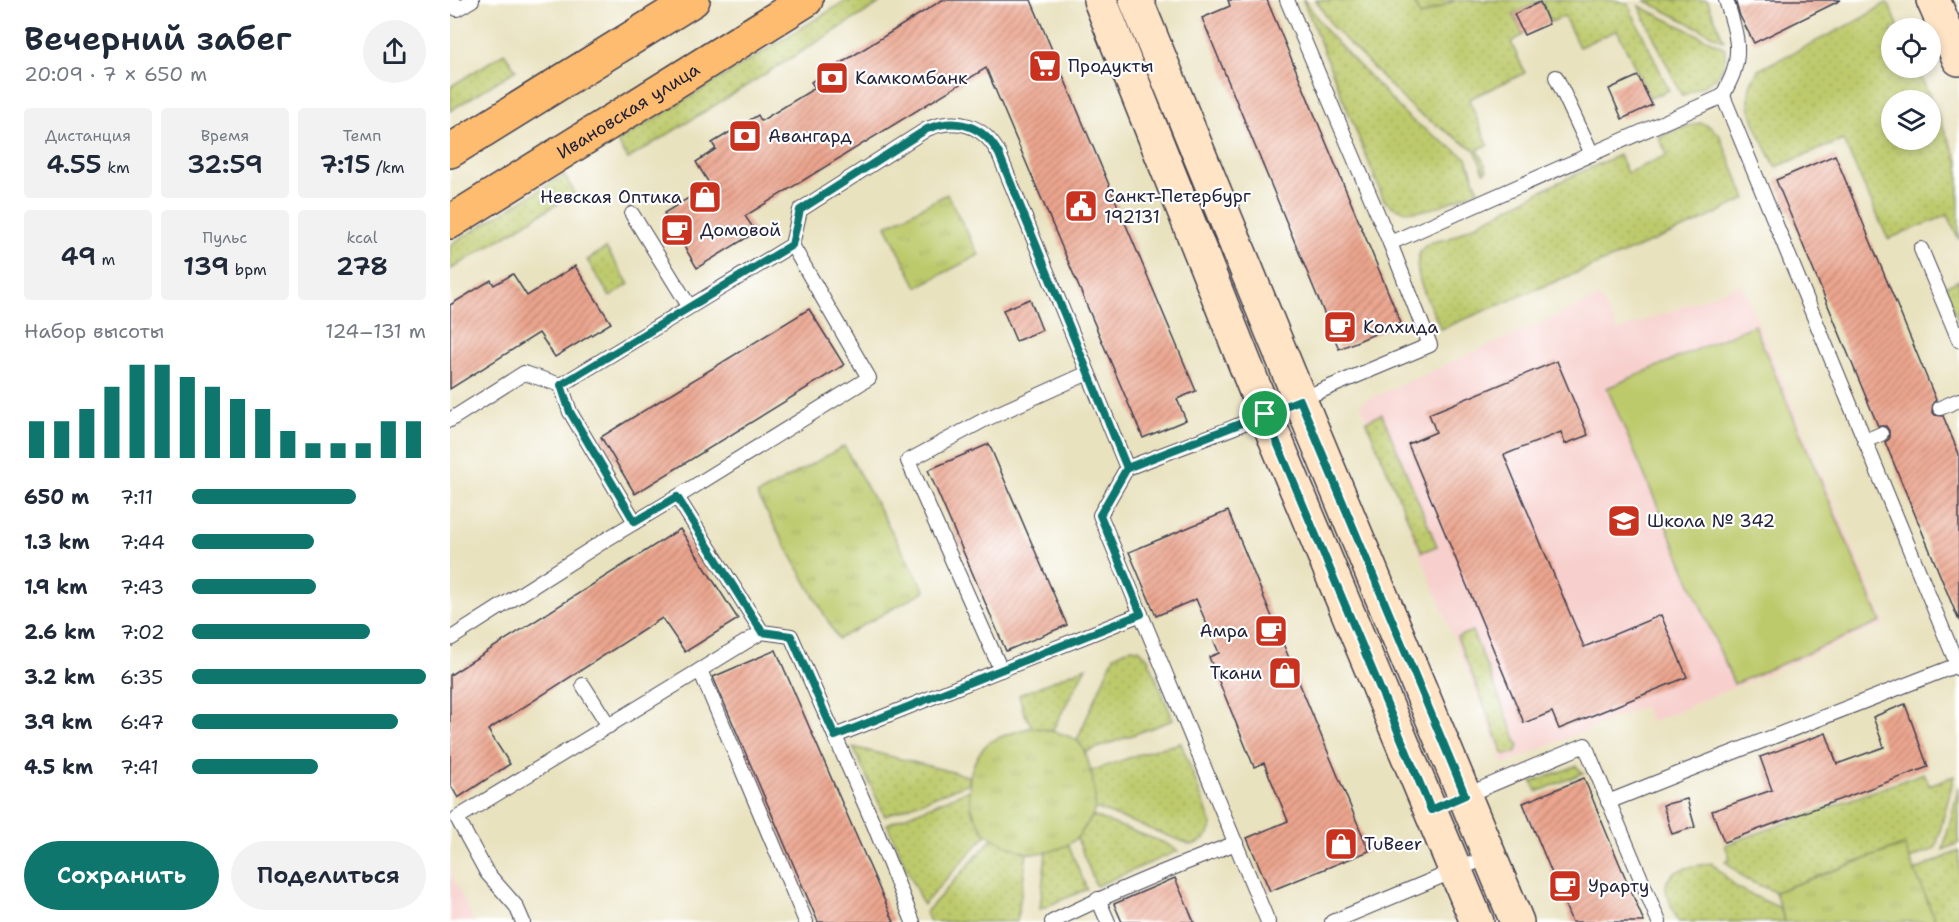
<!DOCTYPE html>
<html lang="ru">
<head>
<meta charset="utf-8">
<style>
  :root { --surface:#fff; --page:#f2f2f3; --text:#1f2937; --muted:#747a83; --accent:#0f766e }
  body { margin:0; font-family:"Shantell Sans",sans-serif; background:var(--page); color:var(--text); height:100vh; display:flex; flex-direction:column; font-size:22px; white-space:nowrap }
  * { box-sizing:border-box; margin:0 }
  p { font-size:20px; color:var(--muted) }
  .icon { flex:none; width:33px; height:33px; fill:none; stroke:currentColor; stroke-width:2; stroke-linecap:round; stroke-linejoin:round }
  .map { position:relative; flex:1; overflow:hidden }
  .panel { display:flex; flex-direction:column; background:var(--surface); width:450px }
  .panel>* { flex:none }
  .controls { position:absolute; left:1431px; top:18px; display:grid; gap:12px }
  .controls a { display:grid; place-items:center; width:60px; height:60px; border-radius:50%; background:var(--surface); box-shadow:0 3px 9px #0003; font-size:30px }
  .pin { position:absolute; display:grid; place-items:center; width:51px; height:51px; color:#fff; margin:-26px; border:3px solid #fff; border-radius:50%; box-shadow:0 2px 6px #0007 }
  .round { display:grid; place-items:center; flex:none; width:63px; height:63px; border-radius:32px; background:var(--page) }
  .overview { display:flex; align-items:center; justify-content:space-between; height:102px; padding:0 24px }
  h1 { font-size:33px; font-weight:600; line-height:45px }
  .figures { display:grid; grid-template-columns:repeat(3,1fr); gap:9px; height:102px; padding:6px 24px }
  .figures div { display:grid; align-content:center; border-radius:6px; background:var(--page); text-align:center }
  .figures b { font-size:26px; font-weight:600 }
  .figures small { font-size:16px; font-weight:400 }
  .figures p { font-size:16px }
  .chart { height:168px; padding:12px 24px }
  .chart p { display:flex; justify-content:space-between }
  .chart svg { width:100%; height:108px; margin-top:6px; stroke:var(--accent); stroke-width:6 }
  .primary-button { display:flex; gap:12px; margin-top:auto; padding:12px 24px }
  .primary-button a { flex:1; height:69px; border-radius:36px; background:var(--accent); color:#fff; font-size:24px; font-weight:600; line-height:69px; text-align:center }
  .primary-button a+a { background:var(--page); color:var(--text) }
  ul { padding:0 24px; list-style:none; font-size:20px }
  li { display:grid; grid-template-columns:96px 72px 1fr; align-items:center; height:45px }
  li i { height:15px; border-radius:8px; background:var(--accent) }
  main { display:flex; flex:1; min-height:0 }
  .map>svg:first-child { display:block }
  .built { fill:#f7d0cd }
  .grass { fill:url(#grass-dots); stroke:#707654; stroke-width:1.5; fill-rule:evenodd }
  .park { fill:url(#park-tufts); stroke:#707654; stroke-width:1.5 }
  .pitch { fill:#bdca6c; stroke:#707654; stroke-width:1.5 }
  .building { fill:url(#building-hatch) }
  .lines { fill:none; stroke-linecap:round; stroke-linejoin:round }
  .lane-casing { stroke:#403f4f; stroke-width:16 }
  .secondary-casing { stroke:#403f4f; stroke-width:36 }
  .primary-casing { stroke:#403f4f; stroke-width:36 }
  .lane { stroke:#fff; stroke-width:14 }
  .secondary { stroke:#ffe4c6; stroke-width:33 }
  .primary { stroke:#febc71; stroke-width:33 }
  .route-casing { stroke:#fff; stroke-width:12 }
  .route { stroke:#0f766e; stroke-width:8 }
  .labels { text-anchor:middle; stroke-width:4.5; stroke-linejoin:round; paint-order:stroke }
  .poi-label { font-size:18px; fill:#22223b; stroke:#fff; text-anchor:start }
  .street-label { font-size:18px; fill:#22223b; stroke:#fff }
</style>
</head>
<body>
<main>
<section class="panel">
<div class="overview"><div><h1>Вечерний забег</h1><p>20:09 · 7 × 650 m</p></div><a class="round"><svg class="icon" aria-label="share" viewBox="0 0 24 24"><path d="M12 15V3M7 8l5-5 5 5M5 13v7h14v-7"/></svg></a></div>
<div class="figures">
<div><p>Дистанция</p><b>4.55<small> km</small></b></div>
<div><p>Время</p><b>32:59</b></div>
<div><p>Темп</p><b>7:15<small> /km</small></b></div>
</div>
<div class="figures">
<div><b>49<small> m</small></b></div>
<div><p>Пульс</p><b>139<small> bpm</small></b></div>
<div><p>kcal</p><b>278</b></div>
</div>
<div class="chart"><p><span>Набор высоты</span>124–131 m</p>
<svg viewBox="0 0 160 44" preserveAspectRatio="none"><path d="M5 44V29M15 44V29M25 44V24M35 44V15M45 44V6M55 44V6M65 44V11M75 44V15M85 44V20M95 44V24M105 44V33M115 44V38M125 44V38M135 44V38M145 44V29M155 44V29"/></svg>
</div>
<ul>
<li><b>650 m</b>7:11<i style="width:70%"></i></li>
<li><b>1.3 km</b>7:44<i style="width:52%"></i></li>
<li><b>1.9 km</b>7:43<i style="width:53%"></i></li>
<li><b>2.6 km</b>7:02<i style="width:76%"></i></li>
<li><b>3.2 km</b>6:35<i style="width:100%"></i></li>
<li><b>3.9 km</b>6:47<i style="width:88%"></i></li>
<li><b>4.5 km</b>7:41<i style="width:54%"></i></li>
</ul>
<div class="primary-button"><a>Сохранить</a><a>Поделиться</a></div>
</section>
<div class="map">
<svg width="1509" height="922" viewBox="0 0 1509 922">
  <defs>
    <pattern id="grass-dots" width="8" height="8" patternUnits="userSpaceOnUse" patternTransform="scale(1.5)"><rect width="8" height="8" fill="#bdca6c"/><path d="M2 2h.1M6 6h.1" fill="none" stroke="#a2ad5e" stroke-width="1.8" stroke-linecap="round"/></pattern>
    <pattern id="park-tufts" width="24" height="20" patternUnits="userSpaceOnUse" patternTransform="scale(1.5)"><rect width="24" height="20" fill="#bdca6c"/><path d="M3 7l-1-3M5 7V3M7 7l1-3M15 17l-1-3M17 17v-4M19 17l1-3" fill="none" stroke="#a2ad5e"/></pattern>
    <pattern id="building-hatch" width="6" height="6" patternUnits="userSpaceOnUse" patternTransform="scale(1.5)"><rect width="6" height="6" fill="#eca58e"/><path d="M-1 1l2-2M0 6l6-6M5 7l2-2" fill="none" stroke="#bf8675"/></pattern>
  </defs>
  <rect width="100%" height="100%" fill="#fff"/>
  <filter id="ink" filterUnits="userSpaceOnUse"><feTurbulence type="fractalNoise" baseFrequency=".0167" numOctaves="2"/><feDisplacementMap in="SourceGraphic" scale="12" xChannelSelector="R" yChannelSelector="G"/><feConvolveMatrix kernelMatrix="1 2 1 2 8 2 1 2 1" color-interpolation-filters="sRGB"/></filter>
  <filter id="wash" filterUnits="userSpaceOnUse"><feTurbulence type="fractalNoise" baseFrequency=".008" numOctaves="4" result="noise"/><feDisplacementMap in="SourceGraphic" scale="24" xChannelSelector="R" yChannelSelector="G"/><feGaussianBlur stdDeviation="1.35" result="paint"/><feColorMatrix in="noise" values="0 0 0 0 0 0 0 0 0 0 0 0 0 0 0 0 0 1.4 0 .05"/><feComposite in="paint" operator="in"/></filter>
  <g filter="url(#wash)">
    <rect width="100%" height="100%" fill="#e9e2bf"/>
    <g class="built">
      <polygon points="1292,284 1435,624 1201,722 1194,706 1054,764 910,403 1149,297 1168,331"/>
      <polygon points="0,838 2,875 24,922 0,922"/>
    </g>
    <g class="grass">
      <polygon points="397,0 435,0 178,159 167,142"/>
      <path d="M 853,0 L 855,0 L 876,31 L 960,119 L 1017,158 L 1028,190 C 1000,201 960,226 934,200 Z"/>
      <polygon points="866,0 963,0 971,16 1005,0 1166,0 1178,4 1219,90 1200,98 1167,30 1129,47 1114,16 1101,22 1091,1 1063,14 1073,35 1061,42 1075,73 1019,99 1038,145 1028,149 1037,170 1034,172 1025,150 965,111 882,26"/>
      <polygon points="1194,0 1257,0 1274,41"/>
      <path d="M 1436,3 L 1439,4 L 1449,28 L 1442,28 L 1442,68 L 1467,68 L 1509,163 L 1509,240 L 1498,215 L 1438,239 L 1393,140 L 1326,167 C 1316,146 1293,111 1300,87 C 1301,81 1305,76 1308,70 L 1411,19 ZM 1442,100 L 1480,100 L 1480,140 L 1442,140 Z"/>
      <path d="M 1189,6 L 1275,48 C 1278,80 1256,84 1232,96 Z"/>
      <polygon points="54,53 66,70 0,111 0,87"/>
      <path d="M 1250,123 L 1259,126 L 1269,134 L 1296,199 L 1247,223 L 991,329 C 982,308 950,258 980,243 C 985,241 993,240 998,239 L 1109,182 L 1169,155 L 1177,173 L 1217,155 L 1209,137 L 1228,129 Z"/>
      <polygon points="114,175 125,193 0,270 0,245"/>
      <polygon points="156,248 179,284 160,297 137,260"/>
      <polygon points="1509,280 1509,323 1496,289 1497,286"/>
      <polygon points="932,414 987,546 972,552 916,421"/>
      <polygon points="1022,631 1069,746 1066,752 1056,755 1053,753 1007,637"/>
      <polygon points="681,648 689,649 698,658 723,720 636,752 627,740 664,656"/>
      <polygon points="636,667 602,731 582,727 573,710 569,695"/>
      <path d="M 731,743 L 762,825 C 760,837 753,841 742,845 L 645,808 L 641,771 L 699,751 Z"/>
      <polygon points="403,747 519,776 519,783 435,816"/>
      <polygon points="1126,766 1133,773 1087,792 1082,782"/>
      <polygon points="1474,773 1479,785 1504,776 1486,847 1480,851 1459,859 1453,845 1325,892 1295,879 1275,861 1280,858 1275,845"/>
      <polygon points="1509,787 1509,843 1493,850"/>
      <polygon points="519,790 522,812 537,834 473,905 437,824"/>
      <polygon points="643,816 715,843 728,851 646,886 627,838"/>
      <polygon points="543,838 577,853 567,922 480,922 476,912"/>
      <polygon points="618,844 637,889 590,909 596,852"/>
      <polygon points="1509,851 1509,922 1481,922 1484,921 1464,871"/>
      <path d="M 1262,863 L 1287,888 L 1330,908 L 1335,922 L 1228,922 C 1225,913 1220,904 1217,894 C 1210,868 1245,866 1262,863 Z"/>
    </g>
    <g class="park">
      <polygon points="963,0 1005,0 970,16"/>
      <polygon points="497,194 529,255 467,287 436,226"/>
      <polygon points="394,446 475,591 388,639 307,495"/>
      <path d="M 582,727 C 595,730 614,732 626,740 C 639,748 646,793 645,808 C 644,815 640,820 636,825 C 633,829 630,836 626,839 C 614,849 593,855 578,853 C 571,852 563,847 557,845 C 550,842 542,839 537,834 C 514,809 513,771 535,746 C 542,738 571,730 582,727 Z"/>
      <polygon points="1454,845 1485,920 1481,922 1335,922 1325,892"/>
    </g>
    <polygon class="pitch" points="1304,325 1431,622 1284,684 1157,388"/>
    <g id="blocks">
      <g class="building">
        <polygon points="492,0 581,0 746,391 727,399 736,420 693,438 536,68 295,216 306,232 247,268 214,213 260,185 246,162 266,149 262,143 308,115 311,121 365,88 361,82"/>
        <polygon points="778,0 817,0 951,323 889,349 752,18 780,6"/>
        <polygon points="1285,0 1391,0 1304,43 1290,16"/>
        <polygon points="1090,2 1099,24 1074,35 1064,14"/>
        <polygon points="1188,76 1202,105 1172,119 1159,89"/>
        <polygon points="1385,155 1486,400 1483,403 1482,411 1485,415 1493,416 1509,454 1509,621 1435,442 1439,439 1439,431 1436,426 1428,426 1326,180"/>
        <polygon points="125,266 161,323 105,357 89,333 0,389 0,305 41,280 44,285 63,274 77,296"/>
        <polygon points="580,299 592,330 566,341 553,310"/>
        <polygon points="359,309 394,365 185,494 151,437"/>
        <polygon points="1107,361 1138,435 1115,444 1111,432 1054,455 1134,647 1211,615 1237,677 1109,729 1102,712 1074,723 958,444 986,432 979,414"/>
        <polygon points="539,444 617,625 556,651 478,470"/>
        <polygon points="778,511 919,851 820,891 797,838 838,821 814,763 804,767 759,657 769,653 746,599 706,616 679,552"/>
        <polygon points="230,529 288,619 235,652 212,618 38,730 60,764 8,798 0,784 0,675"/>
        <polygon points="326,650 402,826 444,922 368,922 263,677"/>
        <polygon points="1455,704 1478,767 1274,842 1262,811 1322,790 1310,757 1376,733 1387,764 1434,747 1423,717"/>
        <polygon points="1134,778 1157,834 1194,922 1122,922 1073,803"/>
        <polygon points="1237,799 1245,827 1222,834 1213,805"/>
        <polygon points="725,878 744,922 672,922 664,904"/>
      </g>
    </g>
  </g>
  <g filter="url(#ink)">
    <use href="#blocks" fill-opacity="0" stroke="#403f4f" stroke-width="1.5"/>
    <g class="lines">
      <defs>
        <g id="lane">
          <polyline points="1,0 7,9 22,0"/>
          <polyline points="1106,77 1142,154"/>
          <polyline points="1273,96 1509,669"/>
          <polyline points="182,214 239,306"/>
          <path d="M 940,243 L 1273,96 C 1276,87 1282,79 1284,70 C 1292,46 1283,23 1276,0"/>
          <polyline points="342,245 419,378 227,497 312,632 341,636 424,825 463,922"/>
          <polyline points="1471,249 1509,340"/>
          <polyline points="111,385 120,412 185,522"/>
          <polyline points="1490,408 1509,400"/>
          <path d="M 0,420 L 74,373 L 111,385 L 342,245 L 350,210 L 477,129 C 507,117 533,124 549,154 L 677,468"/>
          <polyline points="1415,441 1431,434"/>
          <polyline points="0,639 157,539 227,497"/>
          <polyline points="250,670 312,632"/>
          <polyline points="551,670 458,461 534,420 638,373"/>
          <polyline points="133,685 159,726"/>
          <polyline points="385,736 691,614"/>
          <polyline points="1158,802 1238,770 1507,665"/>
          <polyline points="981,810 1135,745 1209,922"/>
          <polyline points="648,899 658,922"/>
          <polyline points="73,922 66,906 37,873 7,818 250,670 356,922"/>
          <path d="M 602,922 C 662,892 723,867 786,843"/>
          <polyline points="818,922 650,515 677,468 782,428 980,345 940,243 837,0"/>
          <polyline points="882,922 1040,856"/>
        </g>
        <g id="secondary">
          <polyline points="650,0 815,414 1027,922"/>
          <polyline points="686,0 850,400 1067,922"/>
          <polyline points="1483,0 1509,59"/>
        </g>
        <g id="primary">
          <polyline points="0,151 243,0"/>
          <path id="s1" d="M 0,222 L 356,0"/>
        </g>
      </defs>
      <use href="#lane" class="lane-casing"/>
      <use href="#secondary" class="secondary-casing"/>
      <use href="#primary" class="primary-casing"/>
      <use href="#lane" class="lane"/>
      <use href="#secondary" class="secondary"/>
      <use href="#primary" class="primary"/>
    </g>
  </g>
  <g class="lines" filter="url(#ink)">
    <defs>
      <path id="route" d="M 815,414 L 677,468 L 549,154 C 533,125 507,117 477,129 L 350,210 L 342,245 L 111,385 L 120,412 L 185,522 L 227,497 L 312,632 L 341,636 L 385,736 L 691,614 L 650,515 L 677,468 L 815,414 L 981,810 L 1015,795 L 850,400 L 815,414"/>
    </defs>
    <use href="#route" class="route-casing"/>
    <use href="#route" class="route"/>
  </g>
  <defs>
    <symbol id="supermarket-square" viewBox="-11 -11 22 22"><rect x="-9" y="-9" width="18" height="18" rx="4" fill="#c8321e" stroke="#fff"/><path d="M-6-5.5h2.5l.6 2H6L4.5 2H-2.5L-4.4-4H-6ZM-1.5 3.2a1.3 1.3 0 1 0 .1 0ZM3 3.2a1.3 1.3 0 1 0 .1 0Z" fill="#fff"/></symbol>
    <symbol id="bank-square" viewBox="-11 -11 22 22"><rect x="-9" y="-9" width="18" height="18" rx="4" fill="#c8321e" stroke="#fff"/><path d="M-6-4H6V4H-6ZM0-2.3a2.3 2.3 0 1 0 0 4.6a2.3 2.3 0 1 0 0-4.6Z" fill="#fff"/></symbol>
    <symbol id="shop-square" viewBox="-11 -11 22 22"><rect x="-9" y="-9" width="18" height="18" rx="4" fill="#c8321e" stroke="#fff"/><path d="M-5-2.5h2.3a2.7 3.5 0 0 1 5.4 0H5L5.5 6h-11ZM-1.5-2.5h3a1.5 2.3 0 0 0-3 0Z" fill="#fff"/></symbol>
    <symbol id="civic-square" viewBox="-11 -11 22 22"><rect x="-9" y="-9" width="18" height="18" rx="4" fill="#c8321e" stroke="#fff"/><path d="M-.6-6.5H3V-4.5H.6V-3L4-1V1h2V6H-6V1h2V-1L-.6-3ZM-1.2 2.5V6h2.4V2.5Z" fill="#fff"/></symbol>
    <symbol id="cafe-square" viewBox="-11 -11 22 22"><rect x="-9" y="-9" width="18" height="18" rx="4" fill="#c8321e" stroke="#fff"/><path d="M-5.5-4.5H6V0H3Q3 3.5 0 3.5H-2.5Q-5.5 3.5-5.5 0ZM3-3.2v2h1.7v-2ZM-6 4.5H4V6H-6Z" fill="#fff"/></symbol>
    <symbol id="school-square" viewBox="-11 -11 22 22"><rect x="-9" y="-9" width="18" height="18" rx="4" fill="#c8321e" stroke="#fff"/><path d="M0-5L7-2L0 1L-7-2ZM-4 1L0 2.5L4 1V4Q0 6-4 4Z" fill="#fff"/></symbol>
  </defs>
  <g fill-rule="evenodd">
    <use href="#supermarket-square" x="576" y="47" width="38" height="38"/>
    <use href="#bank-square" x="363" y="59" width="38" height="38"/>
    <use href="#bank-square" x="276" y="117" width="38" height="38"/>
    <use href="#shop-square" x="236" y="178" width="38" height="38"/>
    <use href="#civic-square" x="612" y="187" width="38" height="38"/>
    <use href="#cafe-square" x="208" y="211" width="38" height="38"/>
    <use href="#cafe-square" x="871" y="308" width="38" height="38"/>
    <use href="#school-square" x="1155" y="502" width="38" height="38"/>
    <use href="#cafe-square" x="802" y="612" width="38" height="38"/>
    <use href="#shop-square" x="816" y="654" width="38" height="38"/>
    <use href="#shop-square" x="872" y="825" width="38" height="38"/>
    <use href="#cafe-square" x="1096" y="867" width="38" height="38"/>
  </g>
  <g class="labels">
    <g class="poi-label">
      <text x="618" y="72">Продукты</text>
      <text x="405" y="84">Камкомбанк</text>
      <text x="318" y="142">Авангард</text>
      <text x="654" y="202">Санкт-Петербург<tspan x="654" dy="21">192131</tspan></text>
      <text x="232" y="203" text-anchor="end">Невская Оптика</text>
      <text x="250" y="236">Домовой</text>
      <text x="913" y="333">Колхида</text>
      <text x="1197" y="527">Школа № 342</text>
      <text x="798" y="637" text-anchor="end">Амра</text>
      <text x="812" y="679" text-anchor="end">Ткани</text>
      <text x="914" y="850">TuBeer</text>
      <text x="1138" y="892">Урарту</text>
    </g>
    <g class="street-label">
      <text dy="6" stroke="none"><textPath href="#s1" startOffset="210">Ивановская улица</textPath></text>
    </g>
  </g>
</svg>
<div class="controls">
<a><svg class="icon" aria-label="locate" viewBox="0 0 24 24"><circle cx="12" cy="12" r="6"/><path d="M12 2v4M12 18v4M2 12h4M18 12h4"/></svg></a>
<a><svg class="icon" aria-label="layers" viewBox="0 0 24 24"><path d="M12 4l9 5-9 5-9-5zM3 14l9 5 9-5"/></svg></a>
</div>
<div class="pin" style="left:815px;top:414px;background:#1e9e55"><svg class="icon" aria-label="arrive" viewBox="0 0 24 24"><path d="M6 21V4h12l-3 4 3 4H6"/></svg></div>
</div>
</main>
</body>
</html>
